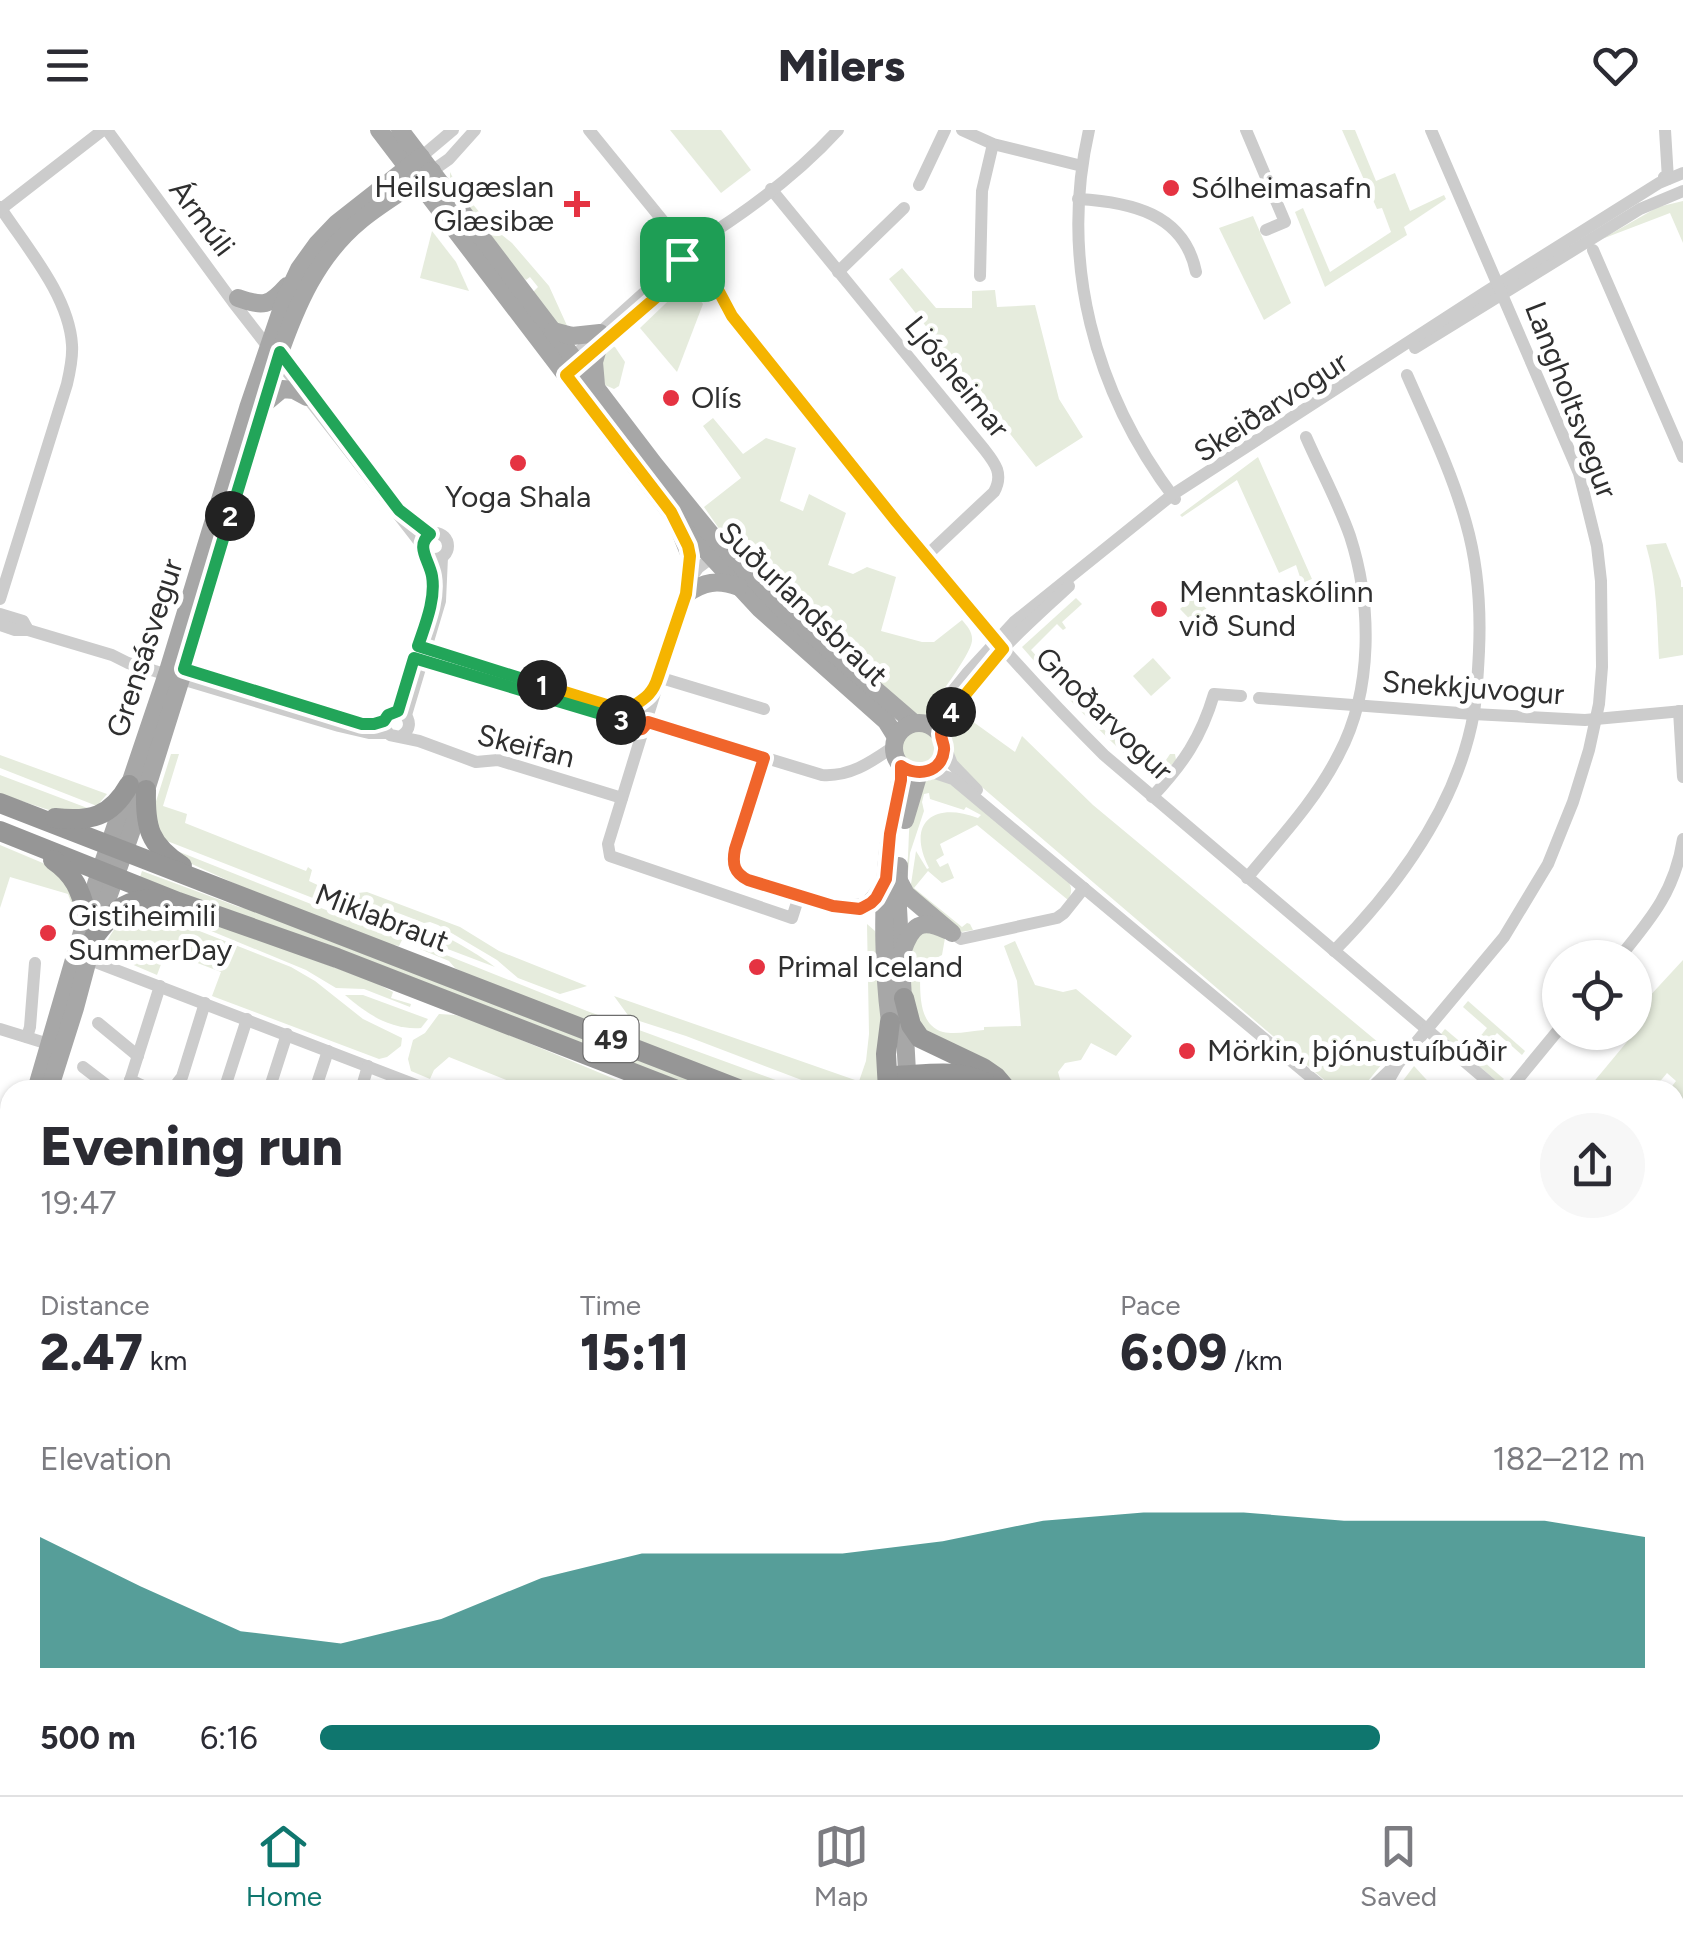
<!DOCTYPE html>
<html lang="en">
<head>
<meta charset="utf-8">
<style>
  :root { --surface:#fff; --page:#f7f7f7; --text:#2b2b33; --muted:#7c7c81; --line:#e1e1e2; --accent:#0f766e }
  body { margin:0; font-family:Figtree,sans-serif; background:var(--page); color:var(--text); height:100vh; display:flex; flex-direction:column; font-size:38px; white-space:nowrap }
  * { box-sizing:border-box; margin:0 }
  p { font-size:32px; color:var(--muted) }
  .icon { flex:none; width:55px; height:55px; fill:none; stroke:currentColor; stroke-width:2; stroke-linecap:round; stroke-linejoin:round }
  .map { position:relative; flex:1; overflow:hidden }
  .side { position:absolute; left:0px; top:950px; width:1685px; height:715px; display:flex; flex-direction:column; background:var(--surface); border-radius:30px 30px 0 0; box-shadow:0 2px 8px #0004 }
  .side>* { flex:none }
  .tools { position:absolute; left:1542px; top:810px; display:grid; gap:20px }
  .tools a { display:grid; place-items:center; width:110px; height:110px; border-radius:50%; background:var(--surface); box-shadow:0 2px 8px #0004; font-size:50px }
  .pin { position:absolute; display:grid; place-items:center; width:85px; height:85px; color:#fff; margin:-42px; border-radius:20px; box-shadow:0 5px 15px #0006 }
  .km { position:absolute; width:50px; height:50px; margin:-25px; border-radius:50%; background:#222; color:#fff; font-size:28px; line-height:50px; text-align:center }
  .round { display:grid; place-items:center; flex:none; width:105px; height:105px; border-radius:52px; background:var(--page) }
  .summary { display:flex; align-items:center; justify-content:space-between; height:170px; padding:0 40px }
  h1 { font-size:55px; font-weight:800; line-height:75px }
  .metrics { display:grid; grid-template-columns:repeat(3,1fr); gap:15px; height:170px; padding:10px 40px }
  .metrics div { display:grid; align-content:center }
  .metrics b { font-size:50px; font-weight:800 }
  .metrics small { font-size:28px; font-weight:400 }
  .metrics p { font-size:28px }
  .chart { height:280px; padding:20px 40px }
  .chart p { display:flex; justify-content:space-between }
  .chart svg { width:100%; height:180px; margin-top:10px; fill:var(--accent); opacity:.7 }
  ul { padding:0 40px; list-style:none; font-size:32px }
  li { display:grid; grid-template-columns:160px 120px 1fr; align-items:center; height:75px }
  li i { height:25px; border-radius:12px; background:var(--accent) }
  header { display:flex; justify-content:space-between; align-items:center; height:130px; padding:0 40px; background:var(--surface); font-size:45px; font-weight:800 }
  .tab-bar { display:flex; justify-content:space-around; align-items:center; height:140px; border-top:2px solid var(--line); background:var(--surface); font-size:28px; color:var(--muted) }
  .tab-bar a { display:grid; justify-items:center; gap:5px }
  .tab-bar .selected { color:var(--accent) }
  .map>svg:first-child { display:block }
  .green { fill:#e6ecdd; fill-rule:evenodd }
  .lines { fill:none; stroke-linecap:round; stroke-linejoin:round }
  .minor { stroke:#ccc; stroke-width:12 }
  .major { stroke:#a7a7a7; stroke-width:18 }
  .highway { stroke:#969696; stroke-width:20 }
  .split-1-casing { stroke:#fff; stroke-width:20 }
  .split-2-casing { stroke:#fff; stroke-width:20 }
  .split-3-casing { stroke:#fff; stroke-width:20 }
  .split-4-casing { stroke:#fff; stroke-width:20 }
  .split-5-casing { stroke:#fff; stroke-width:20 }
  .split-1 { stroke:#f5b400; stroke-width:12 }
  .split-2 { stroke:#22a559; stroke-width:12 }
  .split-3 { stroke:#22a559; stroke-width:12 }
  .split-4 { stroke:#f0652b; stroke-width:12 }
  .split-5 { stroke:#f5b400; stroke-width:12 }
  .poi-dot { fill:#e53342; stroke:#fff; stroke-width:4 }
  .labels { text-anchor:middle; stroke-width:10; stroke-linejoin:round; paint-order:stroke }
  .shield { fill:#fff; stroke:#6d6d6d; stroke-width:2.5 }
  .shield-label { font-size:28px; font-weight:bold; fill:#2f2f2f }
  .poi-label { font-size:30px; fill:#2f2f2f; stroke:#fff; text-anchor:start }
  .street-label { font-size:30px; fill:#2f2f2f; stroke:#fff }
</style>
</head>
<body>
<header><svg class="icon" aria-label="menu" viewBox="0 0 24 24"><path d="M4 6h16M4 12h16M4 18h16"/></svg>Milers<svg class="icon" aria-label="heart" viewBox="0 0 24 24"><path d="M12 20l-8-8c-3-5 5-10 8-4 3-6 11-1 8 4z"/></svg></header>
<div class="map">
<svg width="1683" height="1665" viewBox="0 0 1683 1665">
  <rect width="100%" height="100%" fill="#fff"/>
  <g class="green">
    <polygon points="670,0 721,0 751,40 721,63"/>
    <polygon points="1342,0 1355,0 1376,51 1395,43 1410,81 1444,65 1446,69 1404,97 1407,105 1325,157 1295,82 1303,78 1330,142 1391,102 1382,78 1377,79"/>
    <polygon points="450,42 456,54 491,96 512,113 549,156 569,200 562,199 533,162 538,157 530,147 526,150 508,135 450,50"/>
    <polygon points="1683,71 1683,113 1670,83 1602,109 1658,77"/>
    <polygon points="1253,86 1291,173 1264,190 1219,98"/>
    <polygon points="432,101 456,132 469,161 420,148"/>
    <polygon points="902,138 936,178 972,178 972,161 995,160 997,177 1035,175 1059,269 1083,307 1036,337 889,149"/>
    <polygon points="687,153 703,174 677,242 640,198"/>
    <polygon points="608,215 615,217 625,232 619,256 614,259 605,255 599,221"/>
    <path d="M 713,288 L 743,324 L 766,308 L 796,318 L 780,371 L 803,381 L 809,364 L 846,383 L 828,435 L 853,444 L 867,437 L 896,447 L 881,501 L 922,512 L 934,512 L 962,490 C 967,496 973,502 972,511 C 970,526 935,571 925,586 L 919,586 L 771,461 L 720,400 L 704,377 L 741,348 L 703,296 Z"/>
    <polygon points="1258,327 1312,449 1302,453 1296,435 1279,443 1237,350 1182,387 1180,385"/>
    <path d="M 1666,413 L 1681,451 L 1681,457 L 1683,457 L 1683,525 L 1659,529 C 1657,490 1657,452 1646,415 Z"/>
    <polygon points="1194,466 1219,492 1205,505 1180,479"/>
    <path d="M 1076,468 L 1082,474 L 1062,492 L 1066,498 L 1063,500 L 1057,494 L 1031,520 L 1057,549 L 1062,545 L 1065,548 L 1064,556 L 1110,606 L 1114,600 L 1122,605 L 1119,617 L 1137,634 L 1141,631 L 1149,635 L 1149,640 L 1159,640 L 1159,635 L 1164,633 L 1170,624 L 1175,624 L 1176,630 L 1159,649 L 1153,650 C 1106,608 1063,565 1022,517 Z"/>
    <polygon points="1153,528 1171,548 1151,566 1133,546"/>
    <path d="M 964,580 L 972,591 L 1015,622 L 1022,606 L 1093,675 L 1391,923 L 1368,951 L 1366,960 L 1336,960 L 955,634 C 949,621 948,602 953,588 L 959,591 Z"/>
    <circle cx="919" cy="618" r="20"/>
    <polygon points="171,624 179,624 163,676 187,684 185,693 306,741 308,737 312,740 309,751 339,765 367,762 460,797 499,821 587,856 560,864 518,848 497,830 438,795 430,792 424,793 393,781 362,772 323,772 162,709 153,681"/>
    <polygon points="0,625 107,664 97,676 0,638"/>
    <polygon points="0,645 90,679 52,681 0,664"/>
    <path d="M 933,647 L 942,648 L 953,652 L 1062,745 C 1071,753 1074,759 1068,770 L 977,695 L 940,714 L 944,725 L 936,730 L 940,737 L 948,733 L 954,748 L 942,753 L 928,741 L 914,758 L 962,797 L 967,793 L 970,794 L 973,800 L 961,802 L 905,758 C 906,748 907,737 908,726 C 910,702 906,659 933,647 ZM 929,663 L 930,669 L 964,680 L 966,677 L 981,685 L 978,688 C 933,671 906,693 929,738 L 927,739 L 916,721 L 911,754 L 909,756 L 907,752 L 910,723 L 924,681 L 922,672 L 924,664 Z"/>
    <polygon points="0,715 57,739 77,773 71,772 68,764 10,747 0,778"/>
    <polygon points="162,715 402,810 399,816 382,813 282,775 183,730"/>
    <polygon points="142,741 239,777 257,780 721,960 695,960 337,821 182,766 140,747"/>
    <polygon points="141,772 157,772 374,852 393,862 391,868 411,874 410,877 364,859 336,858 306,840"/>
    <path d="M 337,777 C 391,778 452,805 495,837 Z"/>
    <path d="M 141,778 L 291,837 L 315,851 L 363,889 L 402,908 L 401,916 L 387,927 L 379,929 L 212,866 L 221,842 L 166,821 L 157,845 L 103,822 C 108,804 120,791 134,779 Z"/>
    <polygon points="867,794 875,801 879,816 884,960 856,960 866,931 869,904"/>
    <path d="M 924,800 L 945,808 L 942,825 L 927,833 L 920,831 C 921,855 915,894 943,902 C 955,905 971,901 984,900 L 984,897 L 1021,896 L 1017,851 L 1004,816 L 1015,811 L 1035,855 L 1063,862 L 1076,859 L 1132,906 L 1116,926 L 1091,913 L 1081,930 L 1065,933 L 1058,942 L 1063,960 L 1013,960 L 923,905 L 911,874 L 908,822 Z"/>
    <polygon points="421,815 587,881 803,960 774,960 708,940 476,849 455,838 449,831 420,819"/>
    <polygon points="1683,830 1683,1215 1675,1224 1675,999 1678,994 1675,991 1675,960 1669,960 1676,951 1667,943 1653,960 1587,960 1626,913 1631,906 1629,903 1635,902 1635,882"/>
    <path d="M 345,865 L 363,865 L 428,889 L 421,898 C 390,900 367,884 345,865 Z"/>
    <polygon points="614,866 855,950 851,960 828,960 686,906 630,888"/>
    <polygon points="1468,871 1525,921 1522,925 1497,903 1478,924 1471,918 1487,898 1463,877"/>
    <polygon points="439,884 455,885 478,892 641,960 531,960 449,927 434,940 430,949 411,941 408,929 413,910 425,903"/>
    <polygon points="1445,899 1504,949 1499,953 1441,904"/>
    <polygon points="1414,936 1435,959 1435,960 1396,960"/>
    <polygon points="1683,1228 1679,1265 1683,1288 1683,1317 1675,1314 1675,1236"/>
    <polygon points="0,1629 10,1631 10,1655 44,1655 41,1665 14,1665 0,1662"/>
    <polygon points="629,1655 669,1655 686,1665 631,1665"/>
    <polygon points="893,1655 925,1655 935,1665 886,1665"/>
    <polygon points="1562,1655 1604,1655 1604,1665 1549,1665"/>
  </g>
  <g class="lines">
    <g class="minor">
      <polyline points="107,0 233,172 422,415"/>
      <polyline points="589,0 685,118"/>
      <polyline points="962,0 993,14 1082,36"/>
      <path d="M 1089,0 C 1059,132 1094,262 1175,369"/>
      <polyline points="1246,0 1285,92 1266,100"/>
      <polyline points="421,27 453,0"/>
      <polyline points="432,41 449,29 475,0"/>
      <polyline points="1664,47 1668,49 1665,0"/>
      <polyline points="919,55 945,0"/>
      <path d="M 771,59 L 984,319 C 995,333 1004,344 994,362 L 925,427"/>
      <path d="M 1078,69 C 1130,72 1184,83 1196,142"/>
      <path d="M 0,77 C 27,118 69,166 72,215 C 73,228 70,241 67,254 L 0,469"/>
      <polyline points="1,79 103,0"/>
      <circle cx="694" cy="126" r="12"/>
      <path d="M 695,114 C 745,83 798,44 838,0"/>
      <polyline points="1593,120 1683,327"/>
      <path d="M 701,136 L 716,156 L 732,186 C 850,337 968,490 1104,625 L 1498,960"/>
      <polyline points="838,142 904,78"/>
      <polyline points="980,146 982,61 993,14"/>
      <polyline points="1415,218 1640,79 1683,61"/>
      <polyline points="594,221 690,138"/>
      <polyline points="566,233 675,135 682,125"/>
      <polyline points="403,384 429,403"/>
      <circle cx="435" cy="416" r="13"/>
      <polyline points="0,484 23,491 28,500"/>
      <polyline points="0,495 15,500 28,500 112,525 128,533 339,596 369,603 387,603"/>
      <polyline points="424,497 433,463 427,427"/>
      <polyline points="417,516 627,581"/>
      <polyline points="414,528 625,591"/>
      <polyline points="202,545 264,564"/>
      <polyline points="658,547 764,579"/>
      <polyline points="1259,568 1473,584 1585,590 1683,581"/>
      <circle cx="636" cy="588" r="12"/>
      <polyline points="398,581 416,521"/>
      <polyline points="1679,581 1683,647"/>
      <polyline points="406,585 440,471 442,427"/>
      <polyline points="648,585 691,448 698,438 718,423"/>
      <path d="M 648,592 L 822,645 C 850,647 871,632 893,617"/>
      <polyline points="927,593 968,542 1014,492 1172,365 1484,163 1659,53 1683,43"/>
      <polyline points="644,597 608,714 610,726 792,788 799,766"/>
      <path d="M 940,604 C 968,545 1022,500 1069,456"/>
      <path d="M 401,606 C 411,600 411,591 404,583 L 394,581 L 385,588 L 385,599 L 390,605 L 419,611 L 476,632 L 498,630 L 622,668"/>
      <polyline points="944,614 952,634 977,660"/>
      <path d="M 764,628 L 735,719 C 732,734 734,743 748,750 L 833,776"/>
      <polyline points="929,641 953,649 1326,960"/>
      <path d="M 1152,667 C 1183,634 1201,608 1214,564 L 1241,566"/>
      <path d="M 1247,748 C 1280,708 1316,670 1339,624 C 1373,560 1372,474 1350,406 C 1338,372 1320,339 1306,307"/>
      <polyline points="952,803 961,809 1057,788 1064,783 1084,758"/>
      <path d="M 1334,821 C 1399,755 1458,675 1474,582 C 1477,562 1478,541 1479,521 C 1481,477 1478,435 1466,393 C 1452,342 1428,293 1407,245"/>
      <polyline points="82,827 429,960"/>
      <path d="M 1619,828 C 1651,789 1675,761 1683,709"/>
      <polyline points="98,893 138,926"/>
      <polyline points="0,899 55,916"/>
      <polyline points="27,907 30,897 35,833"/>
      <polyline points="83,937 113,960"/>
      <polyline points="130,950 152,960"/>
      <polyline points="175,956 182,947 205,873"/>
      <polyline points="127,960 160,856"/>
      <polyline points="224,960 247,889"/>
      <polyline points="269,960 287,904"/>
      <polyline points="315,960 328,921"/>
      <polyline points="361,960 368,936"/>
      <polyline points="1369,960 1392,938"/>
      <polyline points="1383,960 1398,934 1504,807 1548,734 1573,672 1589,620 1599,574 1602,537 1601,451 1597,416 1579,343 1431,0"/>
      <polyline points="1509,960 1560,898"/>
      <polyline points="0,1213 10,1216"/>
      <polyline points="0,1303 10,1306"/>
      <polyline points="0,1479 10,1482"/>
      <polyline points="0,1581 10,1584"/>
      <polyline points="244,1655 277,1665"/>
      <polyline points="583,1655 613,1664"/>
      <polyline points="1144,1655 1153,1665"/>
      <polyline points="1367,1655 1376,1665"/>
      <polyline points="1463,1655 1472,1665"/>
      <polyline points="1636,1655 1637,1665"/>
      <polyline points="1088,1665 1099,1655"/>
      <polyline points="1340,1665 1351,1655"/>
      <polyline points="1480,1665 1491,1655"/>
    </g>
    <g class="major">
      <polyline points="379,0 671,383 759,478 886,591 896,607"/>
      <polyline points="400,0 654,334 710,403 782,479 914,593"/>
      <path d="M 238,168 C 264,177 269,176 287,156"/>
      <polyline points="553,201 572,206 600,203"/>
      <polyline points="596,255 594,232 598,218"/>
      <polyline points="264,274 282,259 294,260 307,267"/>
      <polyline points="680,401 690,426 686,464"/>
      <path d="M 686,464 C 704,452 717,449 739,457"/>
      <circle cx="919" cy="618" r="25"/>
      <polyline points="905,690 919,643"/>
      <polyline points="899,736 898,778 908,960"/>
      <polyline points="899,751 906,764 952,803"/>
      <path d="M 833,776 C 861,780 870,781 883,754"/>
      <path d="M 903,820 C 912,795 921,788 946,800"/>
      <path d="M 892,905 C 883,851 882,774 888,720 C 891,692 901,665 901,636"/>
      <polyline points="36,960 96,754 167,544 248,278 285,169 299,139 317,114 337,93 421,27"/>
      <path d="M 49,960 L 75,878 L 94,807 L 146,660 L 184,539 L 278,228 C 296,176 317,126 361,90 C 383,72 408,58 432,41"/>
      <polyline points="0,1074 10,1042"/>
      <polyline points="0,1115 10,1084"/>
    </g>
    <g class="highway">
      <path d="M 146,660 C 145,697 149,715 182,736"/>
      <polyline points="0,673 741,960"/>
      <path d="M 55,688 C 90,692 111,687 129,655"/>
      <polyline points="0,701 178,772 337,828 677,960"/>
      <path d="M 53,730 C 75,745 80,760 87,785"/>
      <path d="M 94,807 C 115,781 125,766 162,770"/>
      <polyline points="904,868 911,895 920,908 983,938 996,947 1007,960"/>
      <path d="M 895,946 C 925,945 959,938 986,953"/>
      <polyline points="888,960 886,924 890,892"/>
      <polyline points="1675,1231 1683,1223"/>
      <polyline points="1683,1266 1683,1267"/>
      <polyline points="1675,1322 1683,1325"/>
      <polyline points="1675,1347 1683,1350"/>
      <polyline points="1675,1410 1683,1435"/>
    </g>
  </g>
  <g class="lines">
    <defs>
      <path id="split-1" d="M 542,555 L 626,581 C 641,570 652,567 658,547 L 686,464 L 690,426 L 688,416 L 671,382 L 566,245 L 690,138 L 682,129"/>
      <path id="split-2" d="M 230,386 L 280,222 L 399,380 L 430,404 C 415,416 429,430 432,446 C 436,469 425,495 418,516 L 542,555"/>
      <polyline id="split-3" points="230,386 184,539 362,594 374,594 384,591 388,585 398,581 414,528 621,590"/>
      <path id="split-4" d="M 621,590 L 635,600 L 642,599 L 648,592 L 764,628 L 735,719 C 732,734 734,743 748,750 L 833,776 L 860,779 L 871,773 L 876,768 L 886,749 L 890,704 L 901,650 L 901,636 C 917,647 942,643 944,620 C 945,615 941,610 941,604 C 941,598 948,588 951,582"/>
      <path id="split-5" d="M 682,129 C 681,121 686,114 695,114 L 704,120 L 706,126 L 701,136 L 716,156 L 732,186 L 896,391 L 1003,519 L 951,582"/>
    </defs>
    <use href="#split-1" class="split-1-casing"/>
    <use href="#split-2" class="split-2-casing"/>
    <use href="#split-3" class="split-3-casing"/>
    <use href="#split-4" class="split-4-casing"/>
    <use href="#split-5" class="split-5-casing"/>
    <use href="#split-1" class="split-1"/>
    <use href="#split-2" class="split-2"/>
    <use href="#split-3" class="split-3"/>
    <use href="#split-4" class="split-4"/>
    <use href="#split-5" class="split-5"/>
  </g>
  <g class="poi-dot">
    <circle cx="1171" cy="58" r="10"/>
    <path d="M572 59h10v10h10v10h-10v10h-10v-10h-10v-10h10z"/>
    <circle cx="671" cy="268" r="10"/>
    <circle cx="518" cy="333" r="10"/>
    <circle cx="1159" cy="479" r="10"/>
    <circle cx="48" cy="803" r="10"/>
    <circle cx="757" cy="837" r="10"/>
    <circle cx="1187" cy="921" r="10"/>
  </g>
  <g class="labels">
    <rect class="shield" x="583.5" y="886" width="55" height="46" rx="8"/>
    <g class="shield-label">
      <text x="611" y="919">49</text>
    </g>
    <g class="poi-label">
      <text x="554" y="67" text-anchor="end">Heilsugæslan<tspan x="554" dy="34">Glæsibæ</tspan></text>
      <text x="1191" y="68">Sólheimasafn</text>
      <text x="691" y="278">Olís</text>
      <text x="518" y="377" text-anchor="middle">Yoga Shala</text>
      <text x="1179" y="472">Menntaskólinn<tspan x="1179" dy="34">við Sund</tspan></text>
      <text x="68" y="796">Gistiheimili<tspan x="68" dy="34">SummerDay</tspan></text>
      <text x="777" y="847">Primal Iceland</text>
      <text x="1207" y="931">Mörkin, þjónustuíbúðir</text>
    </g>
    <g class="street-label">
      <text transform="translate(202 88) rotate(53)" y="10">Ármúli</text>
      <text transform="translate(957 247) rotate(51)" y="10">Ljósheimar</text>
      <text transform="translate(1571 270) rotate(69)" y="10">Langholtsvegur</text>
      <text transform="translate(1271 277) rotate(-33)" y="10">Skeiðarvogur</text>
      <text transform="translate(803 474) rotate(44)" y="10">Suðurlandsbraut</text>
      <text transform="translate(145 518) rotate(-72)" y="10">Grensásvegur</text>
      <text transform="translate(1473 558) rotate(4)" y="10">Snekkjuvogur</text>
      <text transform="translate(1104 584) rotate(44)" y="10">Gnoðarvogur</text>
      <text transform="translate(526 616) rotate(14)" y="10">Skeifan</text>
      <text transform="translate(382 788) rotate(21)" y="10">Miklabraut</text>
    </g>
  </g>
</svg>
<div class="tools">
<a><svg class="icon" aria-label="locate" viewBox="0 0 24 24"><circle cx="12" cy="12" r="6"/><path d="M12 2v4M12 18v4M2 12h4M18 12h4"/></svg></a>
</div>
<div class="pin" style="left:682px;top:129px;background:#1e9e55"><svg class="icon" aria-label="arrive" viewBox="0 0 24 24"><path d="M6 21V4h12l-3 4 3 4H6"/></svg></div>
<b class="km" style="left:542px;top:555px">1</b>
<b class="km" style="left:230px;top:386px">2</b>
<b class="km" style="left:621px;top:590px">3</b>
<b class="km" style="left:951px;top:582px">4</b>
<section class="side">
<div class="summary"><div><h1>Evening run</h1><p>19:47</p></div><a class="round"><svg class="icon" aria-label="share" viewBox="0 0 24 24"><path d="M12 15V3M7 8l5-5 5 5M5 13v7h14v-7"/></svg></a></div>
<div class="metrics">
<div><p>Distance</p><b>2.47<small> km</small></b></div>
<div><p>Time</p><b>15:11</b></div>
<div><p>Pace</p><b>6:09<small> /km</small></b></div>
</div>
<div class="chart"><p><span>Elevation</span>182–212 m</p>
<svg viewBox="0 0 160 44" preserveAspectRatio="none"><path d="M0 44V12L10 24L20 35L30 38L40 32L50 22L60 16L70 16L80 16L90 13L100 8L110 6L120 6L130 8L140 8L150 8L160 12V44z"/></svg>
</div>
<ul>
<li><b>500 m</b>6:16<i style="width:80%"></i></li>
</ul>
</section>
</div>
<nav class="tab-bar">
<a class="selected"><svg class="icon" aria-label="home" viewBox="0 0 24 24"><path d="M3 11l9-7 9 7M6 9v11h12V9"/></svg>Home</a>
<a><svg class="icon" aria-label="map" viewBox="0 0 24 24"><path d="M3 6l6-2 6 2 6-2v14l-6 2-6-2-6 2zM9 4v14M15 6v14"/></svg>Map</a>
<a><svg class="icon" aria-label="saved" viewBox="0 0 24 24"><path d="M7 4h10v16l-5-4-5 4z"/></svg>Saved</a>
</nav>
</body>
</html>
